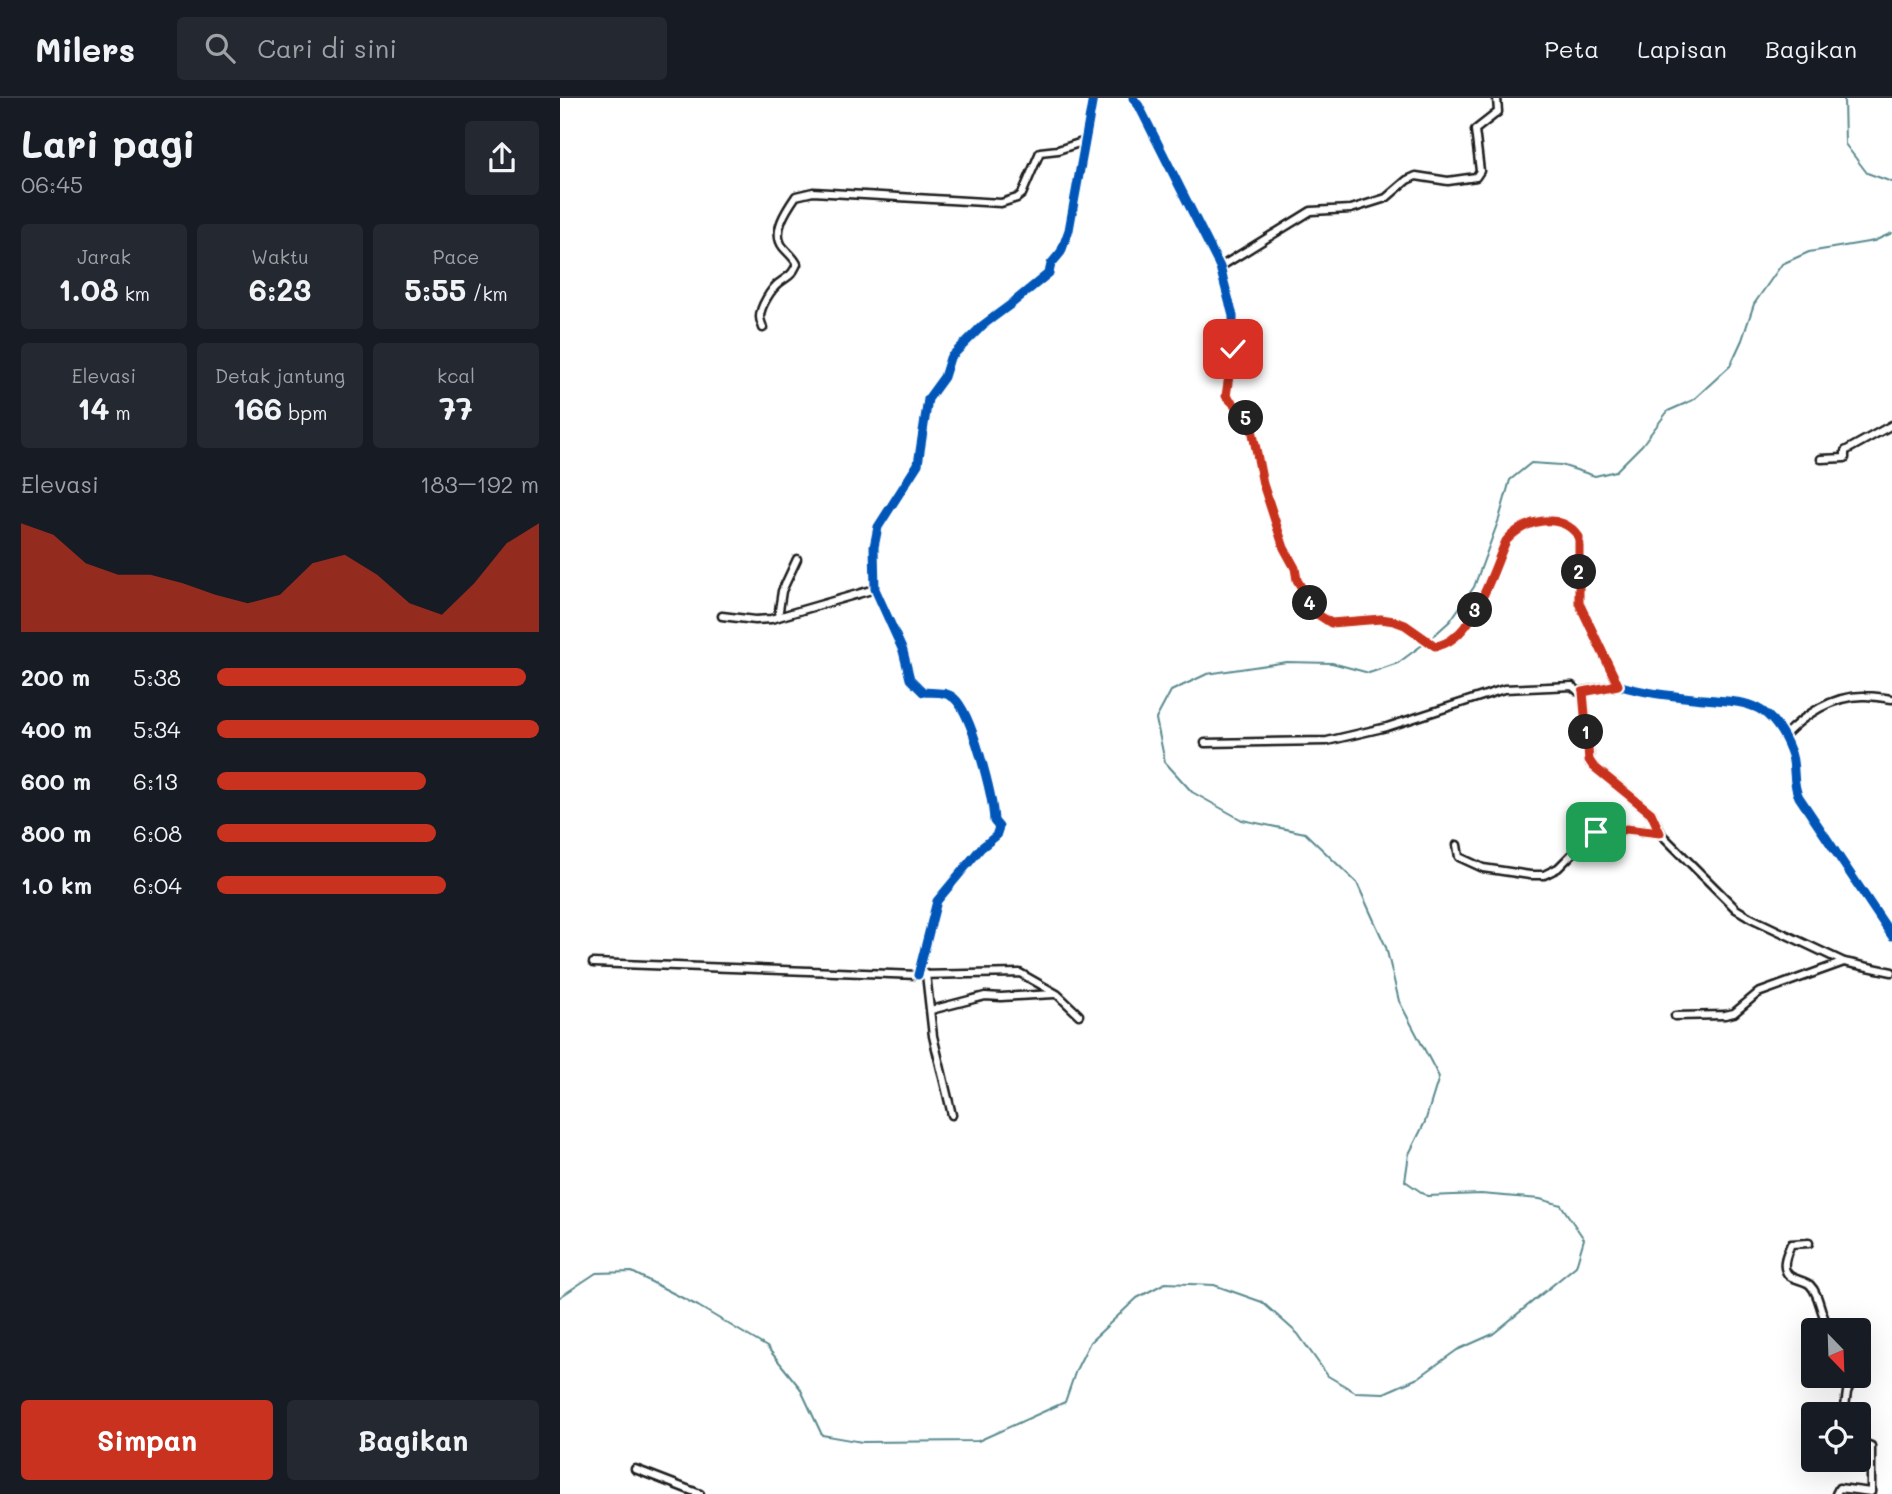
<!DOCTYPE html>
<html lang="id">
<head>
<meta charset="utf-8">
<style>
  :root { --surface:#171b24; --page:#242831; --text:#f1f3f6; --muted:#9ea1a6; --line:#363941; --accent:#c8321e }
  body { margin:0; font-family:Mali,sans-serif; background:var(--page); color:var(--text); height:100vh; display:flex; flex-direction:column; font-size:26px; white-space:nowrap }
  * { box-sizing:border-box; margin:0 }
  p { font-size:23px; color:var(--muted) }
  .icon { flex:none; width:38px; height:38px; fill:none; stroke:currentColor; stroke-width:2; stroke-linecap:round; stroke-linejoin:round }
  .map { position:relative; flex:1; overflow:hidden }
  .side { display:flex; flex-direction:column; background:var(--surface); width:560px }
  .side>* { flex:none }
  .needle { width:46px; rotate:157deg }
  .buttons { position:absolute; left:1241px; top:1220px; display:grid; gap:14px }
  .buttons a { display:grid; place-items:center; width:70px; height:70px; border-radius:7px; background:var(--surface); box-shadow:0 7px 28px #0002; font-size:35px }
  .pin { position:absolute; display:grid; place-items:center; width:60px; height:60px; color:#fff; margin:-30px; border-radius:14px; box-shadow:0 4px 10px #0006 }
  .km { position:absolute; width:35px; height:35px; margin:-18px; border-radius:50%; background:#222; color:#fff; font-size:19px; line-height:35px; text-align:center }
  .round { display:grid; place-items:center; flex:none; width:74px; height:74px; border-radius:7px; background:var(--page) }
  .headline { display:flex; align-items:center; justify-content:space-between; height:119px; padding:0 21px }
  h1 { font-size:38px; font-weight:700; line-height:52px }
  .figures { display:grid; grid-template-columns:repeat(3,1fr); gap:10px; height:119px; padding:7px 21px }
  .figures div { display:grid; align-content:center; border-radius:7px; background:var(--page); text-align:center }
  .figures b { font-size:30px; font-weight:700 }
  .figures small { font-size:19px; font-weight:400 }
  .figures p { font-size:19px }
  .chart { height:196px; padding:14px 21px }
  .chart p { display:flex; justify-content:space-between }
  .chart svg { width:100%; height:126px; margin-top:7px; fill:var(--accent); opacity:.7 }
  .button { display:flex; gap:14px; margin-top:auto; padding:14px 21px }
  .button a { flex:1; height:80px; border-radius:7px; background:var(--accent); color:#fff; font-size:28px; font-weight:700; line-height:80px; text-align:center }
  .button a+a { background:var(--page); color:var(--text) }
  ul { padding:0 21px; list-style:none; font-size:23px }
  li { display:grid; grid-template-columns:112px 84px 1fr; align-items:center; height:52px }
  li i { height:18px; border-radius:9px; background:var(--accent) }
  header { display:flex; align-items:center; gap:42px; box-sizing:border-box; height:98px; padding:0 35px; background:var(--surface); border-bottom:2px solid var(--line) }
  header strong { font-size:33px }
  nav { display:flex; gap:38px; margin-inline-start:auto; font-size:24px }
  .search { width:490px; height:63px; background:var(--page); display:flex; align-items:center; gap:18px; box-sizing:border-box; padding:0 24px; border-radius:7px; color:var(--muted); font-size:26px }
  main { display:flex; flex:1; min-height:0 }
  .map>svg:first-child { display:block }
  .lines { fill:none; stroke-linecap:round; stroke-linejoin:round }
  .stream { stroke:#5a8a8f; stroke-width:2 }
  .minor-casing { stroke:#1c1c1c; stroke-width:11 }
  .minor { stroke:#fff; stroke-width:6 }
  .cycleway-casing { stroke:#fff; stroke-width:13 }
  .cycleway { stroke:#0057b8; stroke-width:9 }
  .route-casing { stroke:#fff; stroke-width:14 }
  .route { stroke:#c8321e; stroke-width:9 }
</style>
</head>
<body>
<header>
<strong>Milers</strong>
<div class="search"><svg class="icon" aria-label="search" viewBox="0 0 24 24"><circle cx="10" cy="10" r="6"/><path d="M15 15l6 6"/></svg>Cari di sini</div>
<nav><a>Peta</a><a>Lapisan</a><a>Bagikan</a></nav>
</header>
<main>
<section class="side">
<div class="headline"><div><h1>Lari pagi</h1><p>06:45</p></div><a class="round"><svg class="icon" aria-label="share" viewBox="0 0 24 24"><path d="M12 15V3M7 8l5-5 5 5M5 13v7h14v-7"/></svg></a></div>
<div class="figures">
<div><p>Jarak</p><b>1.08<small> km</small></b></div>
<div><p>Waktu</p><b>6:23</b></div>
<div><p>Pace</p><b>5:55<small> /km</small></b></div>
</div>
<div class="figures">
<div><p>Elevasi</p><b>14<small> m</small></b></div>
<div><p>Detak jantung</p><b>166<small> bpm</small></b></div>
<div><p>kcal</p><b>77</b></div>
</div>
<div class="chart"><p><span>Elevasi</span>183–192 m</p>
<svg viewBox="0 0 160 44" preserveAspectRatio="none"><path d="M0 44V6L10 10L20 20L30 24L40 24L50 27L60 31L70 34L80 31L90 20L100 17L110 24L120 34L130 38L140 27L150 13L160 6V44z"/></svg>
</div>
<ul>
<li><b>200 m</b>5:38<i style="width:96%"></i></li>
<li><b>400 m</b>5:34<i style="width:100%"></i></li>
<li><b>600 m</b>6:13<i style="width:65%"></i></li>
<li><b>800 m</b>6:08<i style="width:68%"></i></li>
<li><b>1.0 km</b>6:04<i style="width:71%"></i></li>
</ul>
<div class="button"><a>Simpan</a><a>Bagikan</a></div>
</section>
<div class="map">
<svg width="1332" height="1396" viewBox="0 0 1332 1396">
  <rect width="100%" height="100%" fill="#fff"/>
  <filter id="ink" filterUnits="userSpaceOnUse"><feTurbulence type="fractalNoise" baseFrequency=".0143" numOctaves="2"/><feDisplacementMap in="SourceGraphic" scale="14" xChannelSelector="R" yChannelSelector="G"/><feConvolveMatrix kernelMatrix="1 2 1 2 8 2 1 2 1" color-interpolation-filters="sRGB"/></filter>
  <g filter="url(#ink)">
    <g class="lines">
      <g class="stream">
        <polyline points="1284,0 1285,46 1307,75 1332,84"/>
        <polyline points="869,542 890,523 914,489 939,421 950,382 971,365 1001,367 1035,378 1056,373 1082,347 1108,313 1133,302 1170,268 1182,242 1194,206 1222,166 1249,154 1314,143 1332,135"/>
        <polyline points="0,1199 36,1175 72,1174 138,1208 207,1249 240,1290 262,1337 302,1344 418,1343 505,1304 516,1272 530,1244 577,1200 605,1185 654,1187 702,1204 738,1236 768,1278 795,1294 824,1295 858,1280 897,1252 933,1236 1016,1168 1024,1141 1001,1107 980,1101 921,1096 867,1098 845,1083 849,1056 865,1024 879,979 839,903 826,849 797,785 745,735 682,722 632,694 605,664 596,621 611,593 647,576 727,564 772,565 809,575 838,565 865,545"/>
      </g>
      <defs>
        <g id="minor">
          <path d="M 573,0 L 579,8 L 660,169 L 673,218 L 673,251 L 666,298 L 684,316 L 692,331 L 703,386 L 724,450 L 735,470 L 737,482 L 757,516 L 771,525 L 822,521 L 834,523 L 845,527 L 875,548 C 913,544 932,473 946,443 C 963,421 1002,413 1019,439 L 1019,505 L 1058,587 C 1086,596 1115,598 1144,601 C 1161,603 1181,602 1197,610 C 1212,617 1224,636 1230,652 C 1237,667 1231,684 1239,699 L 1332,838"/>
          <polyline points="660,169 751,113 791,111 826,100 847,82 856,78 888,83 916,79 920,73 915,32 938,14 937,0"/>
          <path d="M 203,230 C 202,226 200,223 200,219 C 200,209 211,191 219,185 C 229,177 231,179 237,166 C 234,159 228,155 223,149 C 211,134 227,111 236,98 L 253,94 L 441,105 L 457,100 L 462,96 L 480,54 L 498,52 L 525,43"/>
          <polyline points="1261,361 1285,360 1285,353 1332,327"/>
          <polyline points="162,518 195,522 211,521 315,491"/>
          <polyline points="218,519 222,493 237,461"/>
          <polyline points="1023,594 1030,665 1091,715 1102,737 1176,811 1191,820 1284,864 1332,874"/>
          <path d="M 1223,639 C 1244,617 1273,597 1305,598 C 1314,598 1323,600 1332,601"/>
          <polyline points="645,645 767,643 827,629 944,591 1012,588 1019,594 1058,587"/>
          <polyline points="897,747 899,759 923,770 970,777 984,777 998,770 1033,735 1053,735 1066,731 1100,735"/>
          <polyline points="33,865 358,877 460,875 497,896 519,917"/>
          <polyline points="366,876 373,938 392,1017"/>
          <path d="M 358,877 L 377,803 L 421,750 L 436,738 L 439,729 L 434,723 C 433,699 412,615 394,600 C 386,593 374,595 363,594 L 350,581 L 343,553 L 315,491 L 314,449 L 318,429 L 358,366 L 368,301 L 384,279 L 390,260 L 423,227 L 450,207 L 489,175 L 491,166 L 501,154 L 509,132 L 533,0"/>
          <polyline points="371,912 425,898 441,899 495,896"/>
          <polyline points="1115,918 1165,917 1174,915 1198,895 1284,864"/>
          <path d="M 1249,1145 L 1231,1146 C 1228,1153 1222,1165 1226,1173 C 1229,1182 1243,1181 1250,1187 C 1262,1199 1259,1221 1273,1232"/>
          <polyline points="1284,1316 1287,1294 1294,1278"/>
          <polyline points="1298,1343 1311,1348 1311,1393"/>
          <polyline points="75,1371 140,1396"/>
          <polyline points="1276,1396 1279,1390 1311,1394"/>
        </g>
      </defs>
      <use href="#minor" class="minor-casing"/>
      <use href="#minor" class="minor"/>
      <defs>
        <g id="cycleway">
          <path d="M 573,0 L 579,8 L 660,169 L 673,218 L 673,251 L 666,298 L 684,316 L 692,331 L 703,386 L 724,450 L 735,470 L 737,482 L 757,516 L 771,525 L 822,521 L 834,523 L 845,527 L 875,548 C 913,544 932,473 946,443 C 963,421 1002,413 1019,439 L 1019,505 L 1058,587 C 1086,596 1115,598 1144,601 C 1161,603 1181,602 1197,610 C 1212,617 1224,636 1230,652 C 1237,667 1231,684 1239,699 L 1332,838"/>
          <path d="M 358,877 L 377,803 L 421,750 L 436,738 L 439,729 L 434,723 C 433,699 412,615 394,600 C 386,593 374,595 363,594 L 350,581 L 343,553 L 315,491 L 314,449 L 318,429 L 358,366 L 368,301 L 384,279 L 390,260 L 423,227 L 450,207 L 489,175 L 491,166 L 501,154 L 509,132 L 533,0"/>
        </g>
      </defs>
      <use href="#cycleway" class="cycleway-casing"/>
      <use href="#cycleway" class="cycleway"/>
    </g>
  </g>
  <g class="lines" filter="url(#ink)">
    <defs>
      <path id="route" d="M 673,251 L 666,298 L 684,316 L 692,331 L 703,386 L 724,450 L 735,470 L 737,482 L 757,516 L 771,525 L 821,521 L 834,523 L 845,527 L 875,548 C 913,544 932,474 946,443 C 964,421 1002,413 1019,439 L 1019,505 L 1058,587 L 1023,594 L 1029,662 L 1033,668 L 1091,715 L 1100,735 L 1066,731 L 1053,735 L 1036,734"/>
    </defs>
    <use href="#route" class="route-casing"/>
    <use href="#route" class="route"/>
  </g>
</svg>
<div class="buttons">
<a><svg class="needle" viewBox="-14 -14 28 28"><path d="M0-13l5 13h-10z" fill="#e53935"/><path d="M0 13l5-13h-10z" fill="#9ea1a6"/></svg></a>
<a><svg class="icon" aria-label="locate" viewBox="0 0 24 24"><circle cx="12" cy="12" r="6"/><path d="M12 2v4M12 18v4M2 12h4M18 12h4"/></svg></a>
</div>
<div class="pin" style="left:1036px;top:734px;background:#1e9e55"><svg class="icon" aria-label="arrive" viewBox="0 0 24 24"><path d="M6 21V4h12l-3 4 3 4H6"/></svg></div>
<div class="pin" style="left:673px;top:251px;background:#d93025"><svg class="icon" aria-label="check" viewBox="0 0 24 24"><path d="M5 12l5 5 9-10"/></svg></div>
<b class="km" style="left:1026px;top:634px">1</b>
<b class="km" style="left:1019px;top:474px">2</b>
<b class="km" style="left:915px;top:512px">3</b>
<b class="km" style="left:750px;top:505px">4</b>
<b class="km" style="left:686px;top:320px">5</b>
</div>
</main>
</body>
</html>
